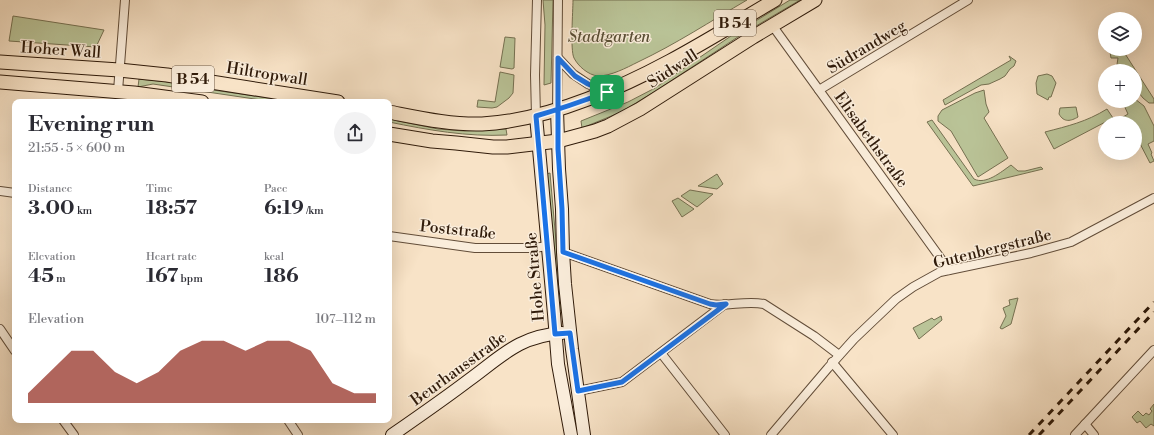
<!DOCTYPE html>
<html lang="en">
<head>
<meta charset="utf-8">
<style>
  :root { --surface:#fff; --page:#f2f2f3; --text:#2b2b33; --muted:#7c7c81; --accent:#8f2418 }
  body { margin:0; font-family:"Libre Bodoni",serif; background:var(--page); color:var(--text); height:100vh; display:flex; flex-direction:column; font-size:15px; white-space:nowrap }
  * { box-sizing:border-box; margin:0 }
  p { font-size:13px; color:var(--muted) }
  .icon { flex:none; width:22px; height:22px; fill:none; stroke:currentColor; stroke-width:2; stroke-linecap:round; stroke-linejoin:round }
  .map { position:relative; flex:1; overflow:hidden }
  .details { position:absolute; left:12px; top:99px; width:380px; height:324px; display:flex; flex-direction:column; background:var(--surface); border-radius:8px; box-shadow:0 4px 16px #0002 }
  .details>* { flex:none }
  .fabs { position:absolute; left:1098px; top:12px; display:grid; gap:8px }
  .fabs a { display:grid; place-items:center; width:44px; height:44px; border-radius:50%; background:var(--surface); box-shadow:0 4px 16px #0002; font-size:20px }
  .pin { position:absolute; display:grid; place-items:center; width:34px; height:34px; color:#fff; margin:-17px; border-radius:8px; box-shadow:0 2px 6px #0006 }
  .round { display:grid; place-items:center; flex:none; width:42px; height:42px; border-radius:21px; background:var(--page) }
  .head { display:flex; align-items:center; justify-content:space-between; height:68px; padding:0 16px }
  h1 { font-size:22px; font-weight:800; line-height:30px }
  .figures { display:grid; grid-template-columns:repeat(3,1fr); gap:6px; height:68px; padding:4px 16px }
  .figures div { display:grid; align-content:center }
  .figures b { font-size:20px; font-weight:800 }
  .figures small { font-size:11px; font-weight:400 }
  .figures p { font-size:11px }
  .chart { height:112px; padding:8px 16px }
  .chart p { display:flex; justify-content:space-between }
  .chart svg { width:100%; height:72px; margin-top:4px; fill:var(--accent); opacity:.7 }
  .map>svg:first-child { display:block }
  .green { fill:#bac498; stroke:#757051 }
  .lines { fill:none; stroke-linecap:round; stroke-linejoin:round }
  .street-casing { stroke:#624d39; stroke-width:10 }
  .secondary-casing { stroke:#301b0a; stroke-width:14 }
  .primary-casing { stroke:#301b0a; stroke-width:15 }
  .street { stroke:#faeddb; stroke-width:8 }
  .secondary { stroke:#faeddb; stroke-width:12 }
  .primary { stroke:#f8e3c7; stroke-width:13 }
  .rail { stroke:#301b0a; stroke-width:3; stroke-dasharray:7 7; stroke-linecap:butt }
  .route-casing { stroke:#fff; stroke-width:8 }
  .route { stroke:#1a73e8; stroke-width:5 }
  .labels { text-anchor:middle; stroke-width:3; stroke-linejoin:round; paint-order:stroke }
  .shield { fill:#faeddb; stroke:#6d5a49; stroke-width:1 }
  .shield-label { font-size:15px; font-weight:bold; fill:#301b0a }
  .park-label { font-size:16px; font-style:italic; fill:#594e35; stroke:#faeddb }
  .street-label { font-size:16px; fill:#301b0a; stroke:#faeddb }
</style>
</head>
<body>
<div class="map">
<svg width="1154" height="435" viewBox="0 0 1154 435">
  <rect width="100%" height="100%" fill="#f8e3c7"/>
  <filter id="stains"><feTurbulence type="fractalNoise" baseFrequency=".005" numOctaves="4"/><feColorMatrix values="0 0 0 0 .2 0 0 0 0 .09 0 0 0 0 .02 0 0 0 .5 -.17"/></filter>
  <radialGradient id="worn" r=".72"><stop offset=".6" stop-color="#630" stop-opacity="0"/><stop offset="1" stop-color="#630" stop-opacity=".3"/></radialGradient>
  <g class="green">
    <polygon points="543,0 553,0 551,83 544,85 545,25"/>
    <path d="M 573,0 L 747,0 C 711,21 676,44 638,62 C 626,68 611,76 598,76 C 588,75 578,66 574,58 C 570,50 573,11 573,0 Z"/>
    <polygon points="790,0 800,0 756,26 754,22"/>
    <polygon points="13,16 104,30 96,47 9,41"/>
    <polygon points="747,25 750,29 654,92 621,112 582,128 581,121 628,102 655,88"/>
    <polygon points="505,37 515,38 514,68 512,69 500,67"/>
    <polygon points="1114,49 1122,49 1154,99 1154,103 1149,103 1143,98 1135,88 1135,71 1116,71 1118,58 1111,58 1110,52"/>
    <polygon points="1009,56 1016,61 1014,66 1010,69 1005,76 1000,79 989,84 981,85 945,105 943,100 1011,60"/>
    <polygon points="500,72 514,75 513,93 509,98 497,107 492,108 477,107 478,100 495,102"/>
    <polygon points="1047,74 1052,76 1056,83 1051,97 1049,97 1048,100 1037,94 1036,83 1038,76"/>
    <polygon points="139,79 169,82 213,90 296,102 275,102 153,84 138,87"/>
    <polygon points="984,90 986,104 989,112 984,118 1008,158 978,177 951,131 938,121 938,116 942,110 975,93"/>
    <polygon points="1135,99 1144,106 1154,126 1154,141 1148,144 1152,153 1151,154 1154,161 1150,163 1135,134 1135,123 1129,123 1128,122 1126,123 1113,123 1128,114 1122,101 1135,101"/>
    <path d="M 1076,107 L 1078,117 C 1071,121 1064,123 1059,114 L 1060,108 Z"/>
    <path d="M 1107,109 L 1113,118 L 1054,149 L 1045,132 C 1068,126 1086,122 1107,109 Z"/>
    <path d="M 389,119 L 438,129 L 464,131 L 506,129 L 507,135 C 467,137 428,130 389,122 Z"/>
    <path d="M 932,120 L 974,179 C 986,185 1001,172 1011,165 L 1018,171 L 1025,171 L 1041,167 L 1043,169 L 973,186 L 927,122 Z"/>
    <polygon points="550,173 562,310 558,311 546,174"/>
    <polygon points="717,174 723,184 717,189 698,186"/>
    <polygon points="690,190 713,194 697,207 681,196"/>
    <polygon points="678,198 694,209 682,217 672,201"/>
    <polygon points="1018,298 1011,324 1002,329 1000,328 1006,316 1003,308 1010,305 1009,300"/>
    <polygon points="941,316 942,320 919,339 913,328 932,318 934,320"/>
    <polygon points="1154,404 1154,426 1151,424 1146,428 1140,421 1137,423 1132,417 1138,411 1143,416 1146,413 1149,415 1152,411 1150,409"/>
  </g>
  <g class="lines">
    <defs>
      <g id="street">
        <polyline points="772,25 949,270"/>
        <polyline points="558,58 573,74 588,84 606,92"/>
        <polyline points="819,90 968,0"/>
        <polyline points="118,91 125,0"/>
        <polyline points="557,110 558,0"/>
        <polyline points="536,116 535,75 537,0"/>
        <polyline points="0,191 15,193"/>
        <polyline points="389,236 475,248 534,248 547,246"/>
        <path d="M 563,252 L 710,304 C 727,307 746,300 764,304 L 814,336 L 839,355"/>
        <polyline points="0,329 15,351"/>
        <polyline points="661,353 725,435"/>
        <polyline points="832,362 893,435"/>
        <polyline points="578,391 622,382 725,304"/>
        <polyline points="63,420 74,435"/>
        <polyline points="288,420 298,435"/>
        <polyline points="1085,424 1094,435"/>
        <polyline points="771,435 828,368 854,339 896,299 913,287 940,272 1031,253 1071,242 1154,198"/>
        <polyline points="1075,435 1154,350"/>
      </g>
      <g id="secondary">
        <polyline points="557,110 559,169 562,209 563,252 565,284 572,349 584,435"/>
        <polyline points="536,116 554,314 558,364 571,435"/>
        <path d="M 392,435 C 418,417 444,399 469,380 C 502,356 519,336 562,333"/>
      </g>
      <g id="primary">
        <polyline points="0,62 119,70 167,75 338,102"/>
        <polyline points="0,82 134,93 202,102"/>
        <path d="M 389,112 C 420,118 451,125 482,124 C 519,122 554,112 588,99 C 655,74 714,36 775,0"/>
        <polyline points="389,134 432,141 456,143 493,147 507,147 558,141 595,131 608,126 640,109 753,37 815,0"/>
      </g>
    </defs>
    <use href="#street" class="street-casing"/>
    <use href="#secondary" class="secondary-casing"/>
    <use href="#primary" class="primary-casing"/>
    <use href="#street" class="street"/>
    <use href="#secondary" class="secondary"/>
    <use href="#primary" class="primary"/>
    <g class="rail">
      <polyline points="1029,435 1154,302"/>
      <polyline points="1039,435 1154,312"/>
    </g>
  </g>
  <g class="lines">
    <defs>
      <path id="route" d="M 607,92 C 583,101 560,109 536,116 L 555,334 L 570,333 L 578,391 L 622,382 L 726,304 L 716,305 L 710,304 L 563,252 L 562,209 L 558,149 C 558,118 558,88 558,58 L 575,76 L 588,84 L 607,92"/>
    </defs>
    <use href="#route" class="route-casing"/>
    <use href="#route" class="route"/>
  </g>
  <g class="labels">
    <g class="shield">
      <rect x="714" y="10" width="42" height="26" rx="3"/>
      <rect x="172" y="66" width="42" height="26" rx="3"/>
    </g>
    <g class="shield-label">
      <text x="735" y="28">B 54</text>
      <text x="193" y="84">B 54</text>
    </g>
    <g class="park-label">
      <text x="609" y="42">Stadtgarten</text>
    </g>
    <g class="street-label">
      <text transform="translate(866 46) rotate(-31)" y="6">Südrandweg</text>
      <text transform="translate(61 49) rotate(4)" y="6">Hoher Wall</text>
      <text transform="translate(672 68) rotate(-33)" y="6">Südwall</text>
      <text transform="translate(267 73) rotate(9)" y="6">Hiltropwall</text>
      <text transform="translate(872 139) rotate(54)" y="6">Elisabethstraße</text>
      <text transform="translate(458 229) rotate(6)" y="6">Poststraße</text>
      <text transform="translate(992 248) rotate(-14)" y="6">Gutenbergstraße</text>
      <text transform="translate(534 277) rotate(-95)" y="6">Hohe Straße</text>
      <text transform="translate(458 368) rotate(-36)" y="6">Beurhausstraße</text>
    </g>
  </g>
  <rect width="100%" height="100%" filter="url(#stains)"/>
  <rect width="100%" height="100%" fill="url(#worn)"/>
</svg>
<div class="fabs">
<a><svg class="icon" aria-label="layers" viewBox="0 0 24 24"><path d="M12 4l9 5-9 5-9-5zM3 14l9 5 9-5"/></svg></a>
<a>+</a>
<a>−</a>
</div>
<div class="pin" style="left:607px;top:92px;background:#1e9e55"><svg class="icon" aria-label="arrive" viewBox="0 0 24 24"><path d="M6 21V4h12l-3 4 3 4H6"/></svg></div>
<section class="details">
<div class="head"><div><h1>Evening run</h1><p>21:55 · 5 × 600 m</p></div><a class="round"><svg class="icon" aria-label="share" viewBox="0 0 24 24"><path d="M12 15V3M7 8l5-5 5 5M5 13v7h14v-7"/></svg></a></div>
<div class="figures">
<div><p>Distance</p><b>3.00<small> km</small></b></div>
<div><p>Time</p><b>18:57</b></div>
<div><p>Pace</p><b>6:19<small> /km</small></b></div>
</div>
<div class="figures">
<div><p>Elevation</p><b>45<small> m</small></b></div>
<div><p>Heart rate</p><b>167<small> bpm</small></b></div>
<div><p>kcal</p><b>186</b></div>
</div>
<div class="chart"><p><span>Elevation</span>107–112 m</p>
<svg viewBox="0 0 160 44" preserveAspectRatio="none"><path d="M0 44V38L10 25L20 12L30 12L40 25L50 32L60 25L70 12L80 6L90 6L100 12L110 6L120 6L130 12L140 32L150 38L160 38V44z"/></svg>
</div>
</section>
</div>
</body>
</html>
